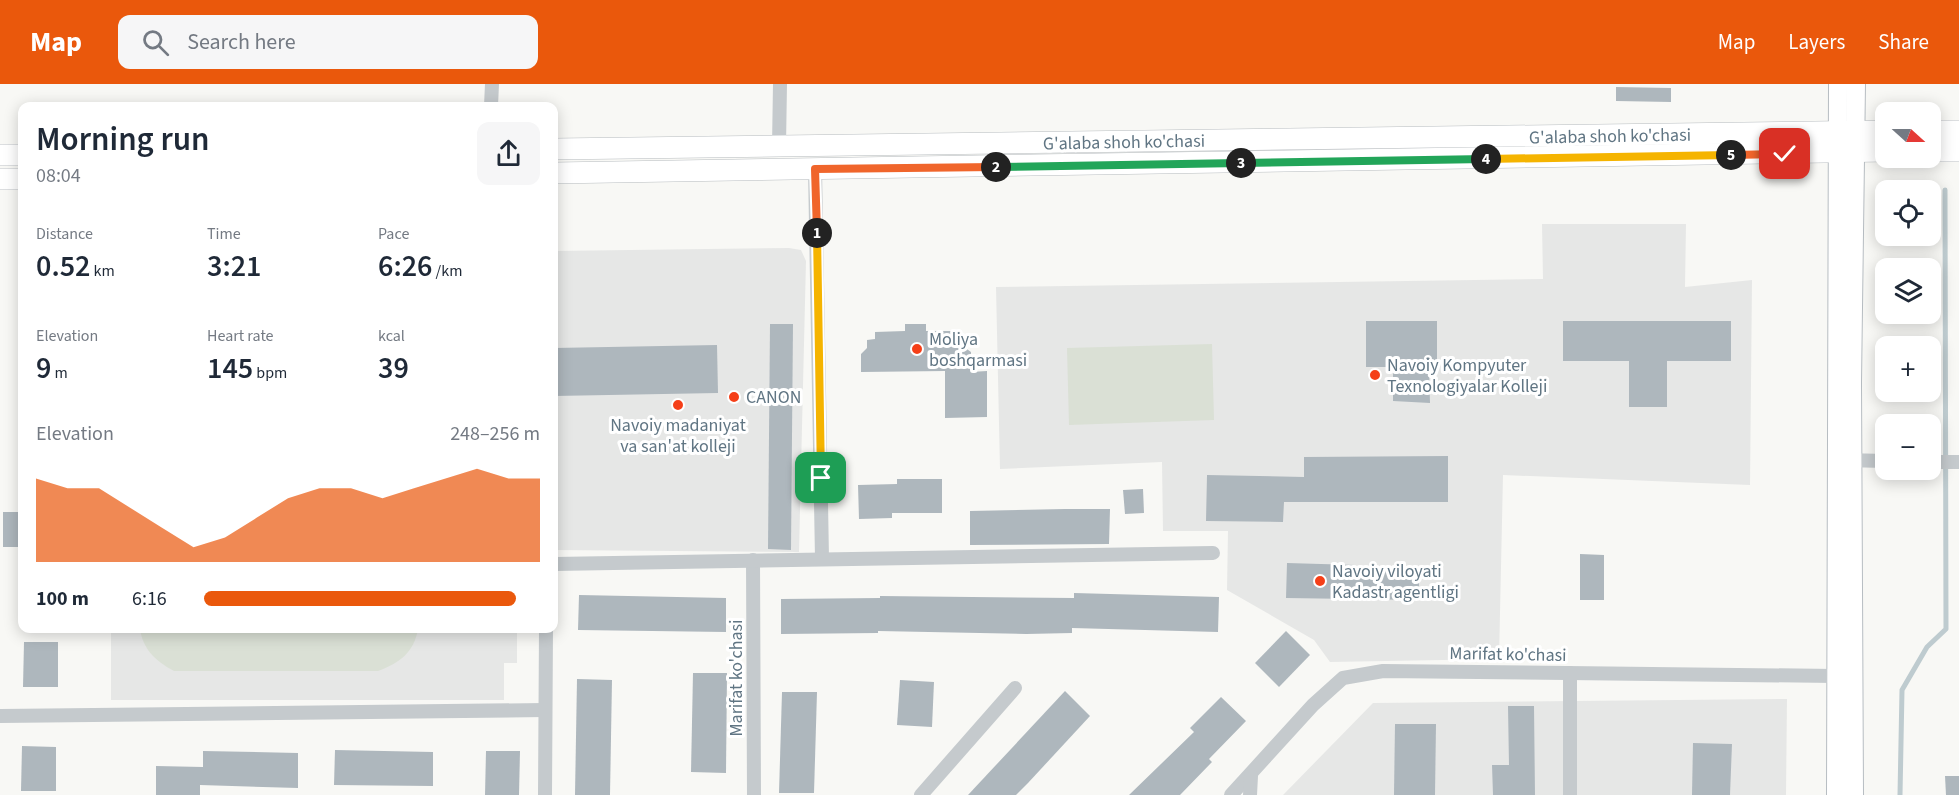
<!DOCTYPE html>
<html lang="en">
<head>
<meta charset="utf-8">
<style>
  :root { --surface:#fff; --page:#f6f6f7; --text:#1f2937; --muted:#747a83; --accent:#ea580c }
  body { margin:0; font-family:"Source Sans 3",sans-serif; background:var(--page); color:var(--text); height:100vh; display:flex; flex-direction:column; font-size:22px; white-space:nowrap }
  * { box-sizing:border-box; margin:0 }
  p { font-size:20px; color:var(--muted) }
  .icon { flex:none; width:33px; height:33px; fill:none; stroke:currentColor; stroke-width:2; stroke-linecap:round; stroke-linejoin:round }
  .map { position:relative; flex:1; overflow:hidden }
  .details { position:absolute; left:18px; top:18px; width:540px; height:531px; display:flex; flex-direction:column; background:var(--surface); border-radius:12px; box-shadow:0 3px 15px #0003 }
  .details>* { flex:none }
  .needle { width:39px; rotate:111deg }
  .tools { position:absolute; left:1875px; top:18px; display:grid; gap:12px }
  .tools a { display:grid; place-items:center; width:66px; height:66px; border-radius:12px; background:var(--surface); box-shadow:0 3px 15px #0003; font-size:30px }
  .pin { position:absolute; display:grid; place-items:center; width:51px; height:51px; color:#fff; margin:-26px; border-radius:12px; box-shadow:0 3px 9px #0006 }
  .km { position:absolute; width:30px; height:30px; margin:-15px; border-radius:50%; background:#222; color:#fff; font-size:16px; line-height:30px; text-align:center }
  .round { display:grid; place-items:center; flex:none; width:63px; height:63px; border-radius:12px; background:var(--page) }
  .headline { display:flex; align-items:center; justify-content:space-between; height:102px; padding:0 18px }
  h1 { font-size:33px; font-weight:600; line-height:45px }
  .figures { display:grid; grid-template-columns:repeat(3,1fr); gap:9px; height:102px; padding:6px 18px }
  .figures div { display:grid; align-content:center }
  .figures b { font-size:30px; font-weight:600 }
  .figures small { font-size:16px; font-weight:400 }
  .figures p { font-size:16px }
  .chart { height:168px; padding:12px 18px }
  .chart p { display:flex; justify-content:space-between }
  .chart svg { width:100%; height:108px; margin-top:6px; fill:var(--accent); opacity:.7 }
  ul { padding:0 18px; list-style:none; font-size:20px }
  li { display:grid; grid-template-columns:96px 72px 1fr; align-items:center; height:45px }
  li i { height:15px; border-radius:8px; background:var(--accent) }
  header { display:flex; align-items:center; gap:36px; box-sizing:border-box; height:84px; padding:0 30px; background:var(--accent); color:#fff }
  header strong { font-size:28px }
  nav { display:flex; gap:33px; margin-inline-start:auto; font-size:21px }
  .search { width:420px; height:54px; background:var(--page); display:flex; align-items:center; gap:15px; box-sizing:border-box; padding:0 21px; border-radius:12px; color:var(--muted); font-size:22px }
  .map>svg:first-child { display:block }
  .built { fill:#e6e7e6 }
  .green { fill:#dae0d5 }
  .lines { fill:none; stroke-linecap:round; stroke-linejoin:round }
  .stream { stroke:#becbcf; stroke-width:5 }
  .building { fill:#aeb7bd }
  .secondary-casing { stroke:#b7bdc2; stroke-width:20 }
  .primary-casing { stroke:#b8bdc0; stroke-width:22 }
  .minor { stroke:#c5cacd; stroke-width:14 }
  .secondary { stroke:#fff; stroke-width:18 }
  .primary { stroke:#fff; stroke-width:21 }
  .split-1-casing { stroke:#fff; stroke-width:12 }
  .split-2-casing { stroke:#fff; stroke-width:12 }
  .split-3-casing { stroke:#fff; stroke-width:12 }
  .split-4-casing { stroke:#fff; stroke-width:12 }
  .split-5-casing { stroke:#fff; stroke-width:12 }
  .split-6-casing { stroke:#fff; stroke-width:12 }
  .split-1 { stroke:#f5b400; stroke-width:8 }
  .split-2 { stroke:#f0652b; stroke-width:8 }
  .split-3 { stroke:#22a559; stroke-width:8 }
  .split-4 { stroke:#22a559; stroke-width:8 }
  .split-5 { stroke:#f5b400; stroke-width:8 }
  .split-6 { stroke:#f0652b; stroke-width:8 }
  .poi-dot { fill:#f53f18; stroke:#fff; stroke-width:2 }
  .labels { text-anchor:middle; stroke-width:6; stroke-linejoin:round; paint-order:stroke }
  .street-label { font-size:18px; fill:#607583; stroke:#fff }
  .poi-label { font-size:18px; fill:#607583; stroke:#fff; text-anchor:start }
</style>
</head>
<body>
<header>
<strong>Map</strong>
<div class="search"><svg class="icon" aria-label="search" viewBox="0 0 24 24"><circle cx="10" cy="10" r="6"/><path d="M15 15l6 6"/></svg>Search here</div>
<nav><a>Map</a><a>Layers</a><a>Share</a></nav>
</header>
<div class="map">
<svg width="1959" height="711" viewBox="0 0 1959 711">
  <rect width="100%" height="100%" fill="#f8f8f5"/>
  <g class="built">
    <polygon points="1542,140 1686,140 1685,203 1752,196 1750,401 1503,391 1499,575 1330,578 1314,556 1227,506 1228,447 1163,447 1162,378 1000,385 996,203 1543,195"/>
    <polygon points="789,164 801,166 806,177 799,468 554,466 554,167"/>
    <polygon points="111,545 517,545 517,579 504,579 504,616 111,616"/>
    <polygon points="1787,615 1786,711 1283,711 1373,619"/>
  </g>
  <g class="green">
    <polygon points="1212,260 1214,336 1069,341 1067,264"/>
    <path d="M 140,545 L 140,544 L 418,545 C 414,568 400,579 378,587 L 174,587 C 155,577 143,565 140,545 Z"/>
  </g>
  <g class="lines">
    <polyline class="stream" points="1900,711 1902,606 1927,563 1946,545 1945,106"/>
  </g>
  <g class="building">
    <polygon points="1616,3 1671,4 1671,18 1616,17"/>
    <polygon points="1366,237 1437,237 1437,283 1429,283 1430,319 1393,317 1393,283 1366,283"/>
    <polygon points="1563,237 1731,237 1731,277 1667,277 1667,323 1629,323 1629,277 1563,277"/>
    <polygon points="770,240 793,240 791,466 768,465"/>
    <polygon points="905,240 926,240 926,247 955,247 956,254 963,254 964,263 971,268 971,288 987,287 987,333 945,334 945,287 861,288 861,270 867,264 867,256 875,255 875,248 905,247"/>
    <polygon points="717,261 718,309 554,312 554,264"/>
    <polygon points="1448,372 1448,418 1284,418 1283,438 1206,437 1207,391 1304,393 1304,373"/>
    <polygon points="897,395 942,395 942,429 892,429 892,434 859,435 858,401 897,400"/>
    <polygon points="1143,405 1144,429 1125,430 1123,406"/>
    <polygon points="1065,425 1110,425 1109,460 970,461 970,427"/>
    <rect x="3" y="428" width="19" height="35"/>
    <polygon points="1580,470 1604,471 1604,516 1580,516"/>
    <polygon points="1287,479 1355,481 1355,483 1419,483 1419,516 1286,514"/>
    <polygon points="1074,509 1219,513 1218,548 1072,544 1072,549 1026,550 878,547 878,549 781,550 781,515 880,514 880,512 1074,514"/>
    <polygon points="579,511 726,514 726,548 578,546"/>
    <polygon points="1286,547 1310,571 1279,603 1255,579"/>
    <polygon points="24,558 58,558 58,603 23,603"/>
    <polygon points="693,589 727,589 726,689 691,688"/>
    <polygon points="577,595 612,596 610,711 575,711"/>
    <polygon points="900,596 934,598 932,643 897,641"/>
    <polygon points="1065,607 1090,632 1028,699 1016,711 968,711"/>
    <polygon points="782,608 817,608 814,709 779,709"/>
    <polygon points="1221,613 1246,637 1209,675 1212,678 1180,711 1129,711 1194,648 1190,644"/>
    <polygon points="1508,622 1534,622 1535,711 1493,711 1492,681 1509,681"/>
    <polygon points="1395,640 1436,640 1435,711 1394,711"/>
    <polygon points="1693,659 1732,660 1730,711 1692,711"/>
    <polygon points="22,662 56,663 56,707 21,707"/>
    <polygon points="335,666 433,668 433,702 334,701"/>
    <polygon points="203,667 298,669 298,704 200,701 200,711 156,711 156,682 203,683"/>
    <polygon points="486,667 520,667 519,711 485,711"/>
    <polygon points="1945,692 1959,692 1959,711 1946,711"/>
  </g>
  <g class="lines">
    <defs>
      <g id="secondary">
        <polyline points="1836,711 1838,0"/>
        <polyline points="1854,711 1852,299 1856,0"/>
      </g>
      <g id="primary">
        <polyline points="1930,47 1959,47"/>
        <polyline points="554,65 1886,47"/>
        <polyline points="1930,67 1959,67"/>
        <polyline points="0,71 22,71"/>
        <polyline points="554,89 1886,67"/>
        <polyline points="0,95 22,95"/>
      </g>
    </defs>
    <use href="#secondary" class="secondary-casing"/>
    <use href="#primary" class="primary-casing"/>
    <g class="minor">
      <polyline points="491,22 492,0"/>
      <polyline points="779,62 780,0"/>
      <polyline points="815,85 822,474"/>
      <polyline points="1843,376 1886,377"/>
      <polyline points="1930,378 1959,378"/>
      <polyline points="753,476 754,711"/>
      <polyline points="554,480 1213,469"/>
      <polyline points="0,632 544,626"/>
      <polyline points="545,711 546,544"/>
      <polyline points="921,711 1015,604"/>
      <polyline points="1231,711 1313,621 1343,594 1383,587 1835,592"/>
      <polyline points="1250,711 1251,692"/>
      <polyline points="1570,711 1570,589"/>
    </g>
    <use href="#secondary" class="secondary"/>
    <use href="#primary" class="primary"/>
  </g>
  <g class="lines">
    <defs>
      <polyline id="split-1" points="817,149 821,394"/>
      <polyline id="split-2" points="817,149 815,85 996,83"/>
      <polyline id="split-3" points="996,83 1241,79"/>
      <polyline id="split-4" points="1241,79 1486,75"/>
      <polyline id="split-5" points="1486,75 1731,71"/>
      <polyline id="split-6" points="1731,71 1785,70"/>
    </defs>
    <use href="#split-1" class="split-1-casing"/>
    <use href="#split-2" class="split-2-casing"/>
    <use href="#split-3" class="split-3-casing"/>
    <use href="#split-4" class="split-4-casing"/>
    <use href="#split-5" class="split-5-casing"/>
    <use href="#split-6" class="split-6-casing"/>
    <use href="#split-1" class="split-1"/>
    <use href="#split-2" class="split-2"/>
    <use href="#split-3" class="split-3"/>
    <use href="#split-4" class="split-4"/>
    <use href="#split-5" class="split-5"/>
    <use href="#split-6" class="split-6"/>
  </g>
  <g class="poi-dot">
    <circle cx="917" cy="265" r="6"/>
    <circle cx="1375" cy="291" r="6"/>
    <circle cx="734" cy="313" r="6"/>
    <circle cx="678" cy="321" r="6"/>
    <circle cx="1320" cy="497" r="6"/>
  </g>
  <g class="labels">
    <g class="street-label">
      <text transform="translate(1610 52) rotate(-1)" y="6">G'alaba shoh ko'chasi</text>
      <text transform="translate(1124 58) rotate(-1)" y="6">G'alaba shoh ko'chasi</text>
      <text transform="translate(1508 570) rotate(1)" y="6">Marifat ko'chasi</text>
      <text transform="translate(736 594) rotate(-90)" y="6">Marifat ko'chasi</text>
    </g>
    <g class="poi-label">
      <text x="929" y="261">Moliya<tspan x="929" dy="21">boshqarmasi</tspan></text>
      <text x="1387" y="287">Navoiy Kompyuter<tspan x="1387" dy="21">Texnologiyalar Kolleji</tspan></text>
      <text x="746" y="319">CANON</text>
      <text x="678" y="347" text-anchor="middle">Navoiy madaniyat<tspan x="678" dy="21">va san'at kolleji</tspan></text>
      <text x="1332" y="493">Navoiy viloyati<tspan x="1332" dy="21">Kadastr agentligi</tspan></text>
    </g>
  </g>
</svg>
<div class="tools">
<a><svg class="needle" viewBox="-14 -14 28 28"><path d="M0-13l5 13h-10z" fill="#e53935"/><path d="M0 13l5-13h-10z" fill="#747a83"/></svg></a>
<a><svg class="icon" aria-label="locate" viewBox="0 0 24 24"><circle cx="12" cy="12" r="6"/><path d="M12 2v4M12 18v4M2 12h4M18 12h4"/></svg></a>
<a><svg class="icon" aria-label="layers" viewBox="0 0 24 24"><path d="M12 4l9 5-9 5-9-5zM3 14l9 5 9-5"/></svg></a>
<a>+</a>
<a>−</a>
</div>
<div class="pin" style="left:821px;top:394px;background:#1e9e55"><svg class="icon" aria-label="arrive" viewBox="0 0 24 24"><path d="M6 21V4h12l-3 4 3 4H6"/></svg></div>
<div class="pin" style="left:1785px;top:70px;background:#d93025"><svg class="icon" aria-label="check" viewBox="0 0 24 24"><path d="M5 12l5 5 9-10"/></svg></div>
<b class="km" style="left:817px;top:149px">1</b>
<b class="km" style="left:996px;top:83px">2</b>
<b class="km" style="left:1241px;top:79px">3</b>
<b class="km" style="left:1486px;top:75px">4</b>
<b class="km" style="left:1731px;top:71px">5</b>
<section class="details">
<div class="headline"><div><h1>Morning run</h1><p>08:04</p></div><a class="round"><svg class="icon" aria-label="share" viewBox="0 0 24 24"><path d="M12 15V3M7 8l5-5 5 5M5 13v7h14v-7"/></svg></a></div>
<div class="figures">
<div><p>Distance</p><b>0.52<small> km</small></b></div>
<div><p>Time</p><b>3:21</b></div>
<div><p>Pace</p><b>6:26<small> /km</small></b></div>
</div>
<div class="figures">
<div><p>Elevation</p><b>9<small> m</small></b></div>
<div><p>Heart rate</p><b>145<small> bpm</small></b></div>
<div><p>kcal</p><b>39</b></div>
</div>
<div class="chart"><p><span>Elevation</span>248–256 m</p>
<svg viewBox="0 0 160 44" preserveAspectRatio="none"><path d="M0 44V10L10 14L20 14L30 22L40 30L50 38L60 34L70 26L80 18L90 14L100 14L110 18L120 14L130 10L140 6L150 10L160 10V44z"/></svg>
</div>
<ul>
<li><b>100 m</b>6:16<i style="width:93%"></i></li>
</ul>
</section>
</div>
</body>
</html>
